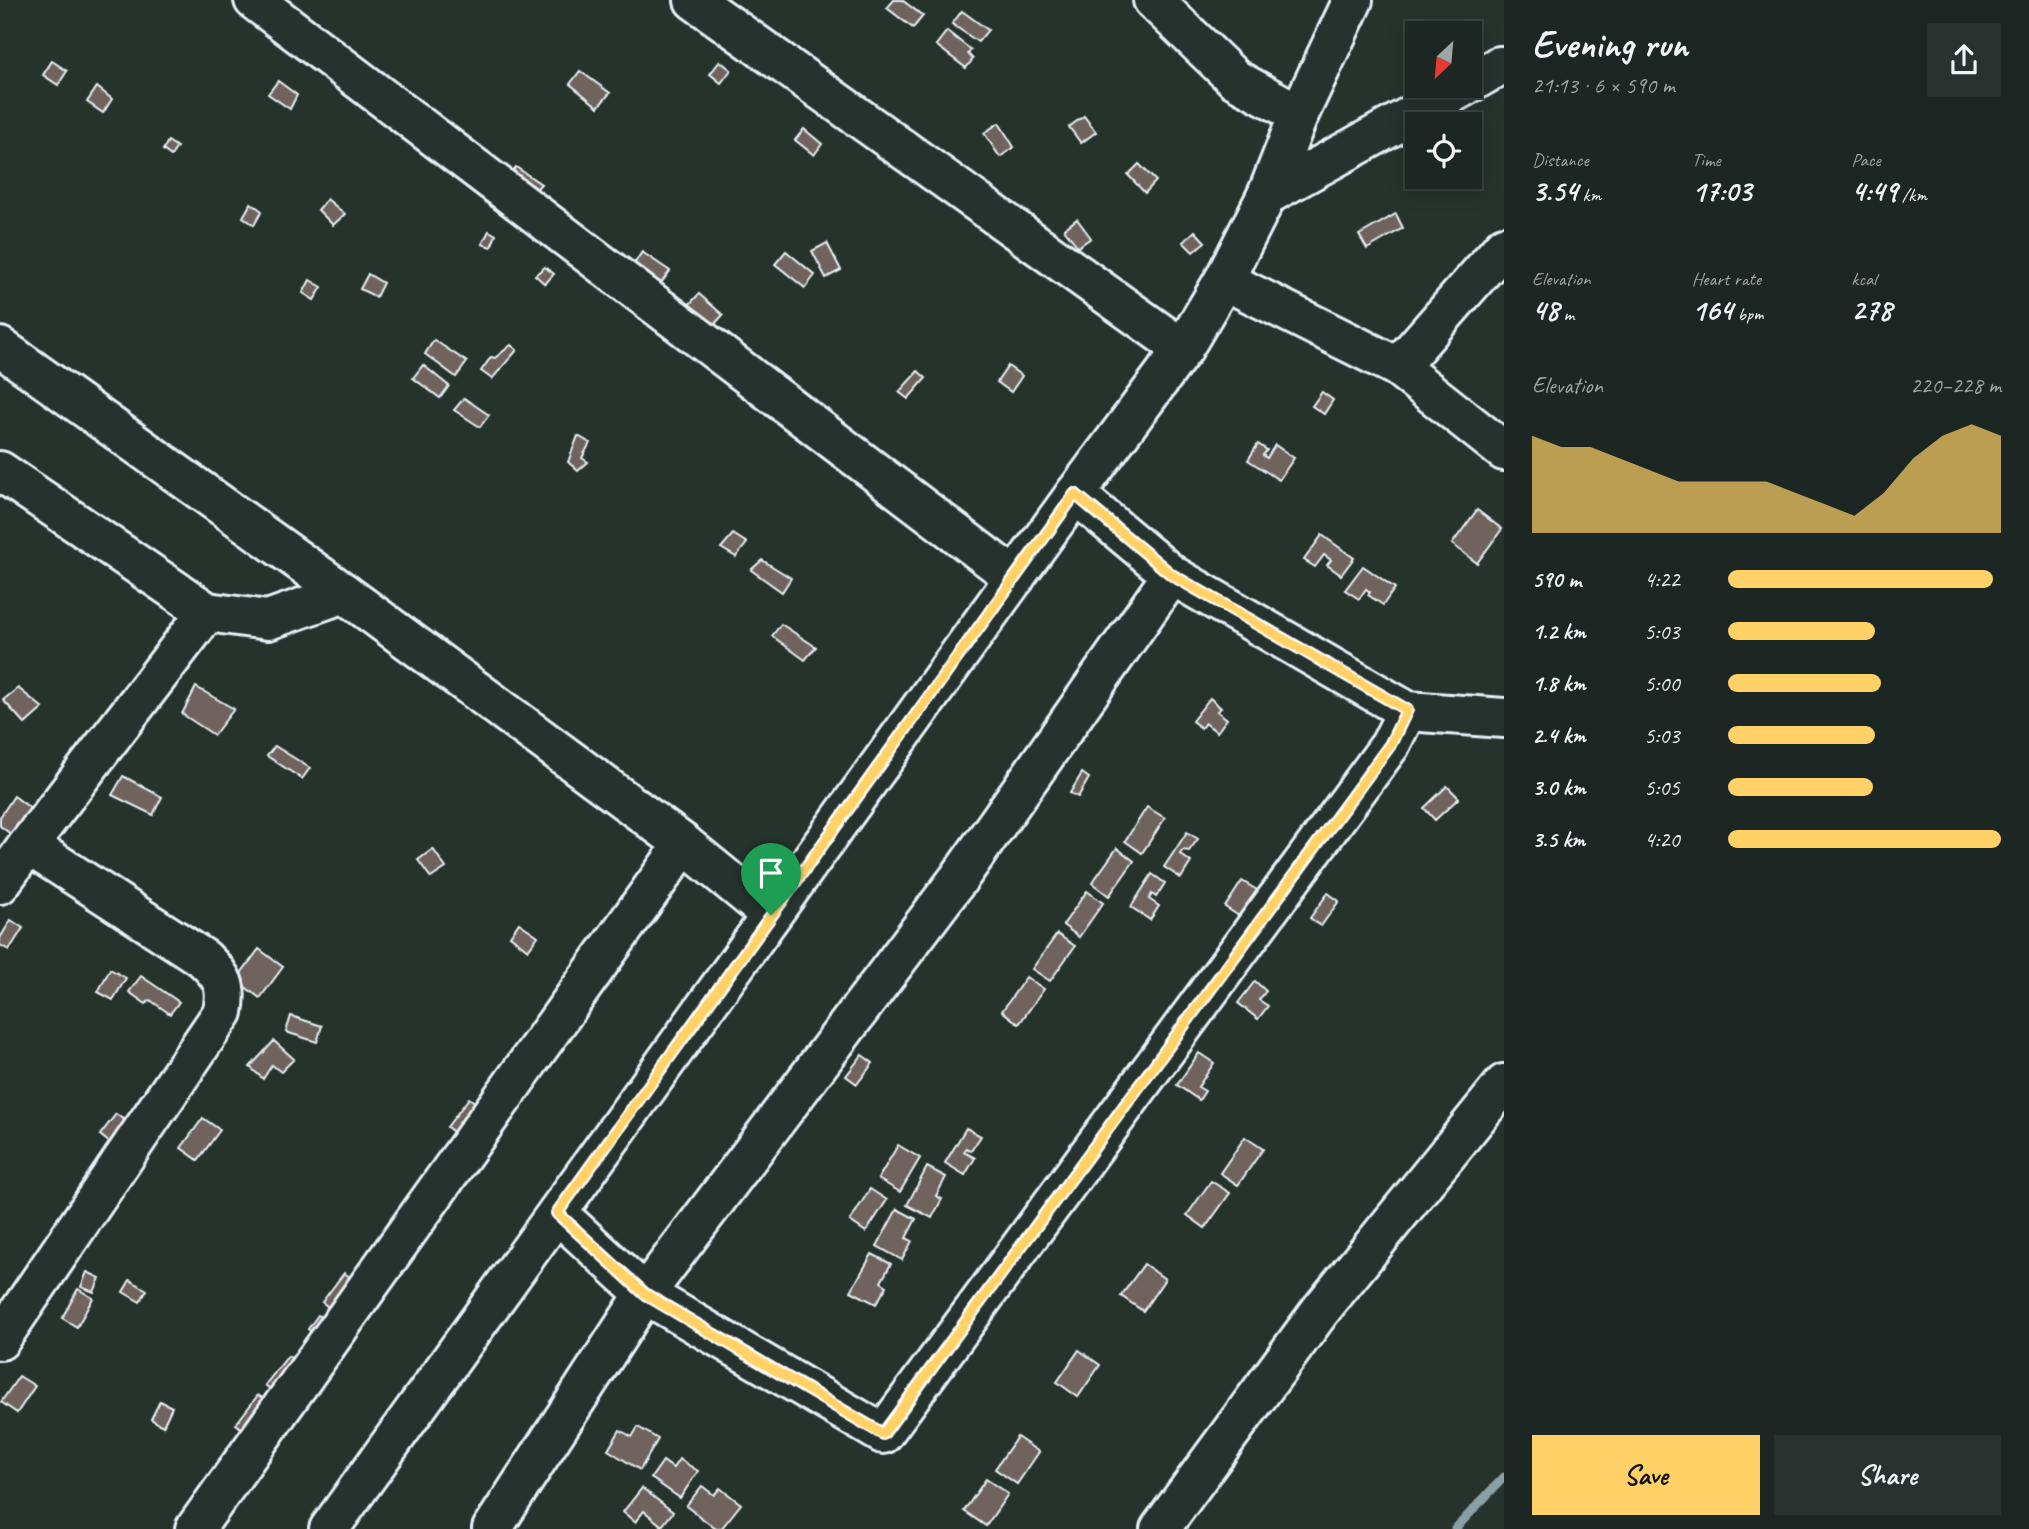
<!DOCTYPE html>
<html lang="en">
<head>
<meta charset="utf-8">
<style>
  :root { --surface:#1c2622; --page:#29322f; --text:#f1f3f6; --muted:#a0a5a5; --line:#3a4340; --accent:#ffd166 }
  body { margin:0; font-family:Caveat,sans-serif; background:var(--page); color:var(--text); height:100vh; display:flex; flex-direction:column; font-size:26px; white-space:nowrap }
  * { box-sizing:border-box; margin:0 }
  p { font-size:23px; color:var(--muted) }
  .icon { flex:none; width:38px; height:38px; fill:none; stroke:currentColor; stroke-width:2; stroke-linecap:round; stroke-linejoin:round }
  .map { position:relative; flex:1; overflow:hidden }
  .sheet { display:flex; flex-direction:column; background:var(--surface); width:525px }
  .sheet>* { flex:none }
  .needle { width:46px; rotate:206deg }
  .controls { position:absolute; left:1405px; top:21px; display:grid; gap:14px }
  .controls a { display:grid; place-items:center; width:77px; height:77px; border-radius:0px; background:var(--surface); box-shadow:0 4px 18px #0003,0 0 0 2px var(--line); font-size:35px }
  .pin { position:absolute; display:grid; place-items:center; width:60px; height:60px; color:#fff; margin:-72px -30px; border-radius:50% 50% 50% 0; rotate:-45deg; box-shadow:0 0 7px #0007 }
  .pin .icon { rotate:45deg }
  .round { display:grid; place-items:center; flex:none; width:74px; height:74px; border-radius:0px; background:var(--page) }
  .headline { display:flex; align-items:center; justify-content:space-between; height:119px; padding:0 28px }
  h1 { font-size:38px; font-weight:700; line-height:52px }
  .stats { display:grid; grid-template-columns:repeat(3,1fr); gap:10px; height:119px; padding:7px 28px }
  .stats div { display:grid; align-content:center }
  .stats b { font-size:30px; font-weight:700 }
  .stats small { font-size:19px; font-weight:400 }
  .stats p { font-size:19px }
  .chart { height:196px; padding:14px 28px }
  .chart p { display:flex; justify-content:space-between }
  .chart svg { width:100%; height:126px; margin-top:7px; fill:var(--accent); opacity:.7 }
  .action { display:flex; gap:14px; margin-top:auto; padding:14px 28px }
  .action a { flex:1; height:80px; border-radius:0px; background:var(--accent); color:#111; font-size:28px; font-weight:700; line-height:80px; text-align:center }
  .action a+a { background:var(--page); color:var(--text) }
  ul { padding:0 28px; list-style:none; font-size:23px }
  li { display:grid; grid-template-columns:112px 84px 1fr; align-items:center; height:52px }
  li i { height:18px; border-radius:9px; background:var(--accent) }
  main { display:flex; flex:1; min-height:0 }
  .map>svg:first-child { display:block }
  .lines { fill:none; stroke-linecap:round; stroke-linejoin:round }
  .stream { stroke:#89a1a5; stroke-width:9 }
  .building { fill:#70635d; stroke:#e8f1f8; stroke-width:2 }
  .minor-casing { stroke:#e8f1f8; stroke-width:44 }
  .minor { stroke:#26332d; stroke-width:38 }
  .route-casing { stroke:#fff; stroke-width:14 }
  .route { stroke:#ffd166; stroke-width:9 }
</style>
</head>
<body>
<main>
<div class="map">
<svg width="1504" height="1529" viewBox="0 0 1504 1529">
  <rect width="100%" height="100%" fill="#26332d"/>
  <filter id="ink" filterUnits="userSpaceOnUse"><feTurbulence type="fractalNoise" baseFrequency=".0143" numOctaves="2"/><feDisplacementMap in="SourceGraphic" scale="14" xChannelSelector="R" yChannelSelector="G"/><feConvolveMatrix kernelMatrix="1 2 1 2 8 2 1 2 1" color-interpolation-filters="sRGB"/></filter>
  <g filter="url(#ink)">
    <g class="lines">
      <polyline class="stream" points="1455,1529 1504,1477"/>
    </g>
    <g class="building">
      <polygon points="894,0 902,0 923,16 913,28 887,8"/>
      <polygon points="962,11 988,30 978,42 952,24"/>
      <polygon points="947,31 971,50 968,54 973,59 966,68 936,45"/>
      <polygon points="52,61 67,71 58,85 43,75"/>
      <polygon points="720,61 731,70 721,83 710,74"/>
      <polygon points="580,71 610,93 598,107 570,84"/>
      <polygon points="278,81 297,95 290,109 268,94"/>
      <polygon points="97,87 112,99 103,113 87,102"/>
      <polygon points="1084,116 1096,132 1081,143 1069,127"/>
      <polygon points="999,123 1014,147 1000,157 984,133"/>
      <polygon points="804,129 822,144 814,155 795,140"/>
      <polygon points="168,141 177,147 171,156 163,150"/>
      <polygon points="1139,164 1156,181 1145,193 1128,175"/>
      <polygon points="516,167 541,184 530,196 506,178"/>
      <polygon points="327,199 345,214 333,225 318,210"/>
      <polygon points="251,203 262,211 254,225 243,217"/>
      <polygon points="1396,214 1403,228 1367,249 1359,235"/>
      <polygon points="1077,219 1091,238 1078,247 1064,229"/>
      <polygon points="489,231 496,235 491,247 482,244"/>
      <polygon points="1195,231 1205,242 1193,252 1183,242"/>
      <polygon points="827,243 841,270 826,278 812,251"/>
      <polygon points="786,251 815,275 805,288 775,264"/>
      <polygon points="642,252 670,271 661,283 634,264"/>
      <polygon points="545,267 554,274 545,284 535,275"/>
      <polygon points="368,274 383,283 376,297 360,289"/>
      <polygon points="310,280 322,287 314,300 303,293"/>
      <polygon points="699,294 723,315 710,329 686,308"/>
      <polygon points="434,340 467,362 456,377 425,354"/>
      <polygon points="511,345 517,350 492,379 481,371 491,357 495,358"/>
      <polygon points="423,365 449,386 440,398 413,378"/>
      <polygon points="1008,366 1022,376 1011,392 997,382"/>
      <polygon points="918,371 926,378 908,399 899,392"/>
      <polygon points="1322,392 1333,400 1324,414 1312,406"/>
      <polygon points="464,398 489,415 480,427 454,410"/>
      <polygon points="578,436 590,443 582,458 588,462 578,471 568,462"/>
      <polygon points="1258,444 1267,450 1263,455 1267,458 1275,445 1294,458 1279,480 1248,460"/>
      <polygon points="1477,510 1502,529 1477,563 1452,544"/>
      <polygon points="733,534 747,543 736,557 721,548"/>
      <polygon points="1322,535 1354,558 1341,575 1327,565 1331,560 1324,555 1315,567 1304,560"/>
      <polygon points="762,560 791,578 782,592 751,570"/>
      <polygon points="1363,566 1395,588 1383,605 1368,595 1370,592 1366,589 1359,599 1345,590"/>
      <polygon points="781,624 816,647 805,660 772,636"/>
      <polygon points="196,687 234,709 214,735 182,714"/>
      <polygon points="18,688 43,708 25,724 3,700"/>
      <polygon points="1210,698 1221,708 1217,711 1227,719 1217,732 1205,723 1201,728 1192,721"/>
      <polygon points="275,746 310,768 302,779 267,756"/>
      <polygon points="1082,773 1089,778 1078,797 1070,793"/>
      <polygon points="123,776 162,797 153,815 112,795"/>
      <polygon points="1447,786 1459,798 1435,820 1424,808"/>
      <polygon points="14,796 30,808 11,834 0,826 0,817"/>
      <polygon points="1147,807 1165,818 1142,853 1125,841"/>
      <polygon points="1187,832 1198,839 1189,851 1183,850 1180,854 1191,862 1181,878 1164,867"/>
      <polygon points="1117,848 1134,861 1109,896 1092,883"/>
      <polygon points="433,849 446,868 431,878 418,860"/>
      <polygon points="1152,874 1165,883 1156,897 1152,894 1149,899 1159,906 1150,920 1131,907"/>
      <polygon points="1242,881 1257,890 1239,916 1225,907"/>
      <polygon points="1087,891 1103,903 1079,937 1063,925"/>
      <polygon points="1328,893 1339,901 1321,926 1310,918"/>
      <polygon points="11,920 23,928 9,950 0,945 0,938"/>
      <polygon points="519,923 538,936 528,950 510,936"/>
      <polygon points="1057,934 1075,946 1050,981 1032,969"/>
      <polygon points="259,949 283,967 260,998 236,980"/>
      <polygon points="110,969 126,978 113,1000 98,992"/>
      <polygon points="141,976 179,1002 170,1014 150,1000 146,1004 129,992"/>
      <polygon points="1026,977 1044,989 1019,1024 1002,1011"/>
      <polygon points="1255,981 1266,991 1259,1000 1268,1006 1258,1019 1238,1003"/>
      <polygon points="291,1016 322,1026 317,1042 286,1032"/>
      <polygon points="274,1041 294,1059 281,1072 272,1065 263,1079 250,1067"/>
      <polygon points="1199,1053 1214,1063 1198,1087 1205,1091 1199,1100 1177,1085"/>
      <polygon points="862,1055 873,1063 857,1084 846,1076"/>
      <polygon points="469,1098 486,1110 464,1140 447,1127"/>
      <polygon points="116,1114 131,1125 114,1146 100,1135"/>
      <polygon points="203,1118 220,1130 198,1160 181,1148"/>
      <polygon points="966,1128 981,1136 971,1151 966,1148 964,1152 975,1158 965,1175 945,1163"/>
      <polygon points="1245,1137 1263,1149 1238,1185 1220,1173"/>
      <polygon points="898,1145 920,1158 900,1192 878,1179"/>
      <polygon points="927,1167 946,1177 936,1196 942,1199 932,1218 907,1205"/>
      <polygon points="1211,1181 1230,1193 1205,1228 1187,1215"/>
      <polygon points="870,1189 887,1200 866,1232 850,1221"/>
      <polygon points="897,1209 916,1219 906,1238 912,1241 902,1260 877,1246"/>
      <polygon points="872,1254 891,1264 881,1282 887,1286 876,1304 851,1291"/>
      <polygon points="1144,1264 1165,1279 1143,1311 1121,1296"/>
      <polygon points="87,1272 100,1278 94,1292 81,1287"/>
      <polygon points="344,1273 361,1285 338,1315 322,1302"/>
      <polygon points="130,1280 147,1290 140,1302 123,1292"/>
      <polygon points="78,1289 93,1298 77,1327 62,1318"/>
      <polygon points="318,1315 333,1324 321,1340 308,1329"/>
      <polygon points="1079,1350 1100,1365 1078,1397 1057,1382"/>
      <polygon points="288,1356 304,1368 282,1398 265,1385"/>
      <polygon points="19,1376 35,1386 17,1413 1,1402"/>
      <polygon points="258,1395 275,1407 253,1437 236,1424"/>
      <polygon points="160,1401 172,1407 163,1426 151,1419"/>
      <polygon points="638,1427 658,1439 640,1470 608,1450 620,1430 632,1437"/>
      <polygon points="1017,1437 1039,1452 1017,1484 995,1469"/>
      <polygon points="679,1459 698,1471 680,1498 651,1478 663,1461 673,1468"/>
      <polygon points="986,1479 1008,1494 986,1526 964,1511"/>
      <polygon points="702,1486 714,1495 720,1488 741,1504 721,1529 716,1529 686,1506"/>
      <polygon points="642,1488 673,1512 662,1526 644,1511 635,1522 623,1512"/>
    </g>
    <g class="lines">
      <defs>
        <g id="minor">
          <polyline points="254,0 1015,578"/>
          <polyline points="694,0 1183,349"/>
          <polyline points="1153,0 1235,79 1299,114"/>
          <polyline points="1470,83 1499,66 1504,66"/>
          <polyline points="1267,195 1465,86"/>
          <polyline points="1224,280 1398,367 1504,246"/>
          <polyline points="0,347 344,593 684,844 771,915"/>
          <polyline points="1398,367 1504,451"/>
          <polyline points="0,471 207,612 268,620 344,593"/>
          <polyline points="1407,711 1504,718"/>
          <polyline points="0,884 28,845 207,612"/>
          <polyline points="557,1213 645,1294 883,1434 1390,745 1407,711 1172,575 1075,494"/>
          <path d="M 0,1340 L 223,1012 C 228,986 223,977 204,959 L 28,845"/>
          <polyline points="195,1529 684,844"/>
          <polyline points="329,1529 1075,494 1183,349 1224,280 1267,195 1299,114 1353,0"/>
          <polyline points="492,1529 645,1294 959,878 1172,575"/>
          <polyline points="1160,1529 1320,1311 1504,1084"/>
        </g>
      </defs>
      <use href="#minor" class="minor-casing"/>
      <use href="#minor" class="minor"/>
    </g>
  </g>
  <g class="lines" filter="url(#ink)">
    <defs>
      <polygon id="route" points="1075,494 1172,575 1407,710 1390,745 883,1434 645,1294 557,1213"/>
    </defs>
    <use href="#route" class="route-casing"/>
    <use href="#route" class="route"/>
  </g>
</svg>
<div class="controls">
<a><svg class="needle" viewBox="-14 -14 28 28"><path d="M0-13l5 13h-10z" fill="#e53935"/><path d="M0 13l5-13h-10z" fill="#a0a5a5"/></svg></a>
<a><svg class="icon" aria-label="locate" viewBox="0 0 24 24"><circle cx="12" cy="12" r="6"/><path d="M12 2v4M12 18v4M2 12h4M18 12h4"/></svg></a>
</div>
<div class="pin" style="left:771px;top:915px;background:#1e9e55"><svg class="icon" aria-label="arrive" viewBox="0 0 24 24"><path d="M6 21V4h12l-3 4 3 4H6"/></svg></div>
</div>
<section class="sheet">
<div class="headline"><div><h1>Evening run</h1><p>21:13 · 6 × 590 m</p></div><a class="round"><svg class="icon" aria-label="share" viewBox="0 0 24 24"><path d="M12 15V3M7 8l5-5 5 5M5 13v7h14v-7"/></svg></a></div>
<div class="stats">
<div><p>Distance</p><b>3.54<small> km</small></b></div>
<div><p>Time</p><b>17:03</b></div>
<div><p>Pace</p><b>4:49<small> /km</small></b></div>
</div>
<div class="stats">
<div><p>Elevation</p><b>48<small> m</small></b></div>
<div><p>Heart rate</p><b>164<small> bpm</small></b></div>
<div><p>kcal</p><b>278</b></div>
</div>
<div class="chart"><p><span>Elevation</span>220–228 m</p>
<svg viewBox="0 0 160 44" preserveAspectRatio="none"><path d="M0 44V10L10 14L20 14L30 18L40 22L50 26L60 26L70 26L80 26L90 30L100 34L110 38L120 30L130 18L140 10L150 6L160 10V44z"/></svg>
</div>
<ul>
<li><b>590 m</b>4:22<i style="width:97%"></i></li>
<li><b>1.2 km</b>5:03<i style="width:54%"></i></li>
<li><b>1.8 km</b>5:00<i style="width:56%"></i></li>
<li><b>2.4 km</b>5:03<i style="width:54%"></i></li>
<li><b>3.0 km</b>5:05<i style="width:53%"></i></li>
<li><b>3.5 km</b>4:20<i style="width:100%"></i></li>
</ul>
<div class="action"><a>Save</a><a>Share</a></div>
</section>
</main>
</body>
</html>
